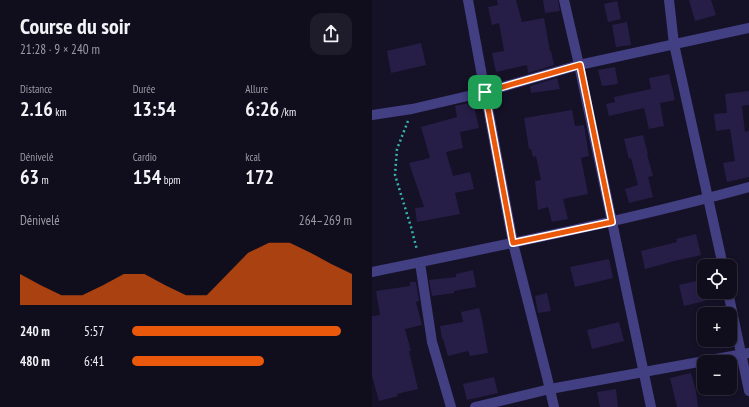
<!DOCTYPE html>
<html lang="fr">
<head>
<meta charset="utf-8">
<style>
  :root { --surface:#100d1d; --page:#1e1b2a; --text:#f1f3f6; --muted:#9c9ca4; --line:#302d3b; --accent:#ea580c }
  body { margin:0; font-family:"PT Sans Narrow",sans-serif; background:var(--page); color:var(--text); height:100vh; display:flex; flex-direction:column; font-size:15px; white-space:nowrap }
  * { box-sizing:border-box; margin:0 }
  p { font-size:13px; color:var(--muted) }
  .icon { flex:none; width:22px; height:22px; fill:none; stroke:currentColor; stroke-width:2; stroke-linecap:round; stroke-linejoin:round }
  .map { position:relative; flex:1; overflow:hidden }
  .drawer { display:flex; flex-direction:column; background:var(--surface); width:372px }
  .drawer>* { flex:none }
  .buttons { position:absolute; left:325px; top:259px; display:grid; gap:8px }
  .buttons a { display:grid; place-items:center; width:40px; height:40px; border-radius:8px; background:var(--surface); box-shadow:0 2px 6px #0003,0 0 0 1px var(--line); font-size:20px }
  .pin { position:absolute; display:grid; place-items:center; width:34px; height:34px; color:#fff; margin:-17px; border-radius:8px; box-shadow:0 2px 6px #0006 }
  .round { display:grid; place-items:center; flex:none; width:42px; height:42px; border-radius:12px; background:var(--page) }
  .overview { display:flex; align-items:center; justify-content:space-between; height:68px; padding:0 20px }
  h1 { font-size:22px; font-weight:800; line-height:30px }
  .metrics { display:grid; grid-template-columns:repeat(3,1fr); gap:6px; height:68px; padding:4px 20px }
  .metrics div { display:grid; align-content:center }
  .metrics b { font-size:20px; font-weight:800 }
  .metrics small { font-size:11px; font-weight:400 }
  .metrics p { font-size:11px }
  .chart { height:112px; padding:8px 20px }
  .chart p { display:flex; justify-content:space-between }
  .chart svg { width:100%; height:72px; margin-top:4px; fill:var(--accent); opacity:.7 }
  ul { padding:0 20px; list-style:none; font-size:13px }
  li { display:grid; grid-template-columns:64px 48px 1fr; align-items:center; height:30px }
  li i { height:10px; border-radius:5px; background:var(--accent) }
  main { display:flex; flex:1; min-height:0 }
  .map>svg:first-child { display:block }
  .building { fill:#271e47 }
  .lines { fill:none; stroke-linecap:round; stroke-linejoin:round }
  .path { stroke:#37b3ad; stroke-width:2.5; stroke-dasharray:2 3; stroke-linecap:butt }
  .minor { stroke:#433f83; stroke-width:10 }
  .route-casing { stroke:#fff; stroke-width:8 }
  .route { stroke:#ea580c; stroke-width:5 }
</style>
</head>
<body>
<main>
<section class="drawer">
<div class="overview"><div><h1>Course du soir</h1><p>21:28 · 9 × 240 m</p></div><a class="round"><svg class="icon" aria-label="share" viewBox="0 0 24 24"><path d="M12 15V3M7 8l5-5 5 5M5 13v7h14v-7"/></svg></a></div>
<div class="metrics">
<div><p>Distance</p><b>2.16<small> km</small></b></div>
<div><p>Durée</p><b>13:54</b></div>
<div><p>Allure</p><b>6:26<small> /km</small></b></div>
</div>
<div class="metrics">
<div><p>Dénivelé</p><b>63<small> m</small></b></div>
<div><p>Cardio</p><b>154<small> bpm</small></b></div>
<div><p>kcal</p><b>172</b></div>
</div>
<div class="chart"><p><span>Dénivelé</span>264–269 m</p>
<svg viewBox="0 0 160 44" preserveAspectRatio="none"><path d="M0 44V25L10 32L20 38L30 38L40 32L50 25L60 25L70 32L80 38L90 38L100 25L110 12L120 6L130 6L140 12L150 19L160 25V44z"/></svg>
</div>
<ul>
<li><b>240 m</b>5:57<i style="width:95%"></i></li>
<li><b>480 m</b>6:41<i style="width:60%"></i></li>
</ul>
</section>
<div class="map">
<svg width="377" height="407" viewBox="0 0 377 407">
  <rect width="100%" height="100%" fill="#151127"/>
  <g class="building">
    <polygon points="125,0 144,0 150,22 172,18 178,51 179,51 182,65 156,73 155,65 124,72 120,53 132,51 127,23 120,25 116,7 126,5"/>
    <polygon points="171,0 186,0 188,11 173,13"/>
    <polygon points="317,0 339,0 344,15 323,21"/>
    <polygon points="245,1 249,19 236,22 232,4"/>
    <polygon points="255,22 259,45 244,47 240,25"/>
    <polygon points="49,43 54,65 19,73 15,51"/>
    <polygon points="243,67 246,84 230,86 226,70"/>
    <polygon points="297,74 303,100 288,103 292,126 277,129 272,108 237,116 234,104 243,102 242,97 279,89 277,78"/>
    <polygon points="185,78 188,89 159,93 158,86"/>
    <polygon points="377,91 377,105 370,106 373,132 377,131 377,177 355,182 351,163 363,161 358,129 344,131 342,114 355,113 353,94"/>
    <polygon points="101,102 107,128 88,132 91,148 74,152 81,176 98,172 102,189 83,193 88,214 45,222 43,208 52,207 37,163 58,158 49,127 85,117 83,106"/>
    <polygon points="200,110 203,126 212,125 217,156 209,158 216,194 191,199 196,219 180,222 176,207 166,210 163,181 169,180 164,156 161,157 159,149 157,149 152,118"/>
    <polygon points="271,135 276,154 275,154 281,176 276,177 281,197 257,203 253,189 266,185 259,158 257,159 252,139"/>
    <polygon points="324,234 329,255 298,262 299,262 273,269 269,251 305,242 304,239"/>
    <polygon points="237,259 241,278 203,287 198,267"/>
    <polygon points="101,270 104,287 82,291 82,293 60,296 57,280 84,277 84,274"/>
    <polygon points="328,280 333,301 312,306 307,285"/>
    <polygon points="38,282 44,282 47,301 44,302 50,325 33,329 39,351 37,351 46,389 25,394 26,396 7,401 0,376 0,316 8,315 4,291 38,286"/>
    <polygon points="175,293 179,311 166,313 163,296"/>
    <polygon points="107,308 110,319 116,353 98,356 96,351 76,356 71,339 70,339 68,326 91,322 89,312"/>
    <polygon points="247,322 252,341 220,349 215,330"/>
    <polygon points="319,373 324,391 326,407 305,407 298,378"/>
    <polygon points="122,377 126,393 95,400 91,384"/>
    <polygon points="244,389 246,407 228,407 225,392"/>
  </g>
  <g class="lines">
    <polyline class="path" points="36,121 25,149 23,175 39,227 45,250"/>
    <g class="minor">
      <polyline points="96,0 141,243 175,377 182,407"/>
      <polyline points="192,0 207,65 279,407"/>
      <polyline points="297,0 302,44 351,266"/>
      <polyline points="0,115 40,109 113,92 207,65 377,28"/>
      <polyline points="48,263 60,342 79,407"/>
      <path d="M 0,272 C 126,246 253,221 377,187"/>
      <polyline points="356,292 377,391"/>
      <polyline points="103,407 178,389 377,353"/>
    </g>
  </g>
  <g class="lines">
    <defs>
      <polygon id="route" points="208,65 240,222 141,243 113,92"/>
    </defs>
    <use href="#route" class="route-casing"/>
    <use href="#route" class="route"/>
  </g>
</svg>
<div class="buttons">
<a><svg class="icon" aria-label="locate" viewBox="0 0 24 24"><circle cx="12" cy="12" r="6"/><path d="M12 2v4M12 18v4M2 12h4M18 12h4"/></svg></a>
<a>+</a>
<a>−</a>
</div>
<div class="pin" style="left:113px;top:92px;background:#1e9e55"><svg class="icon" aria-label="arrive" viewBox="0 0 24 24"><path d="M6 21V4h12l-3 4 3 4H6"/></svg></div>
</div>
</main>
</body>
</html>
